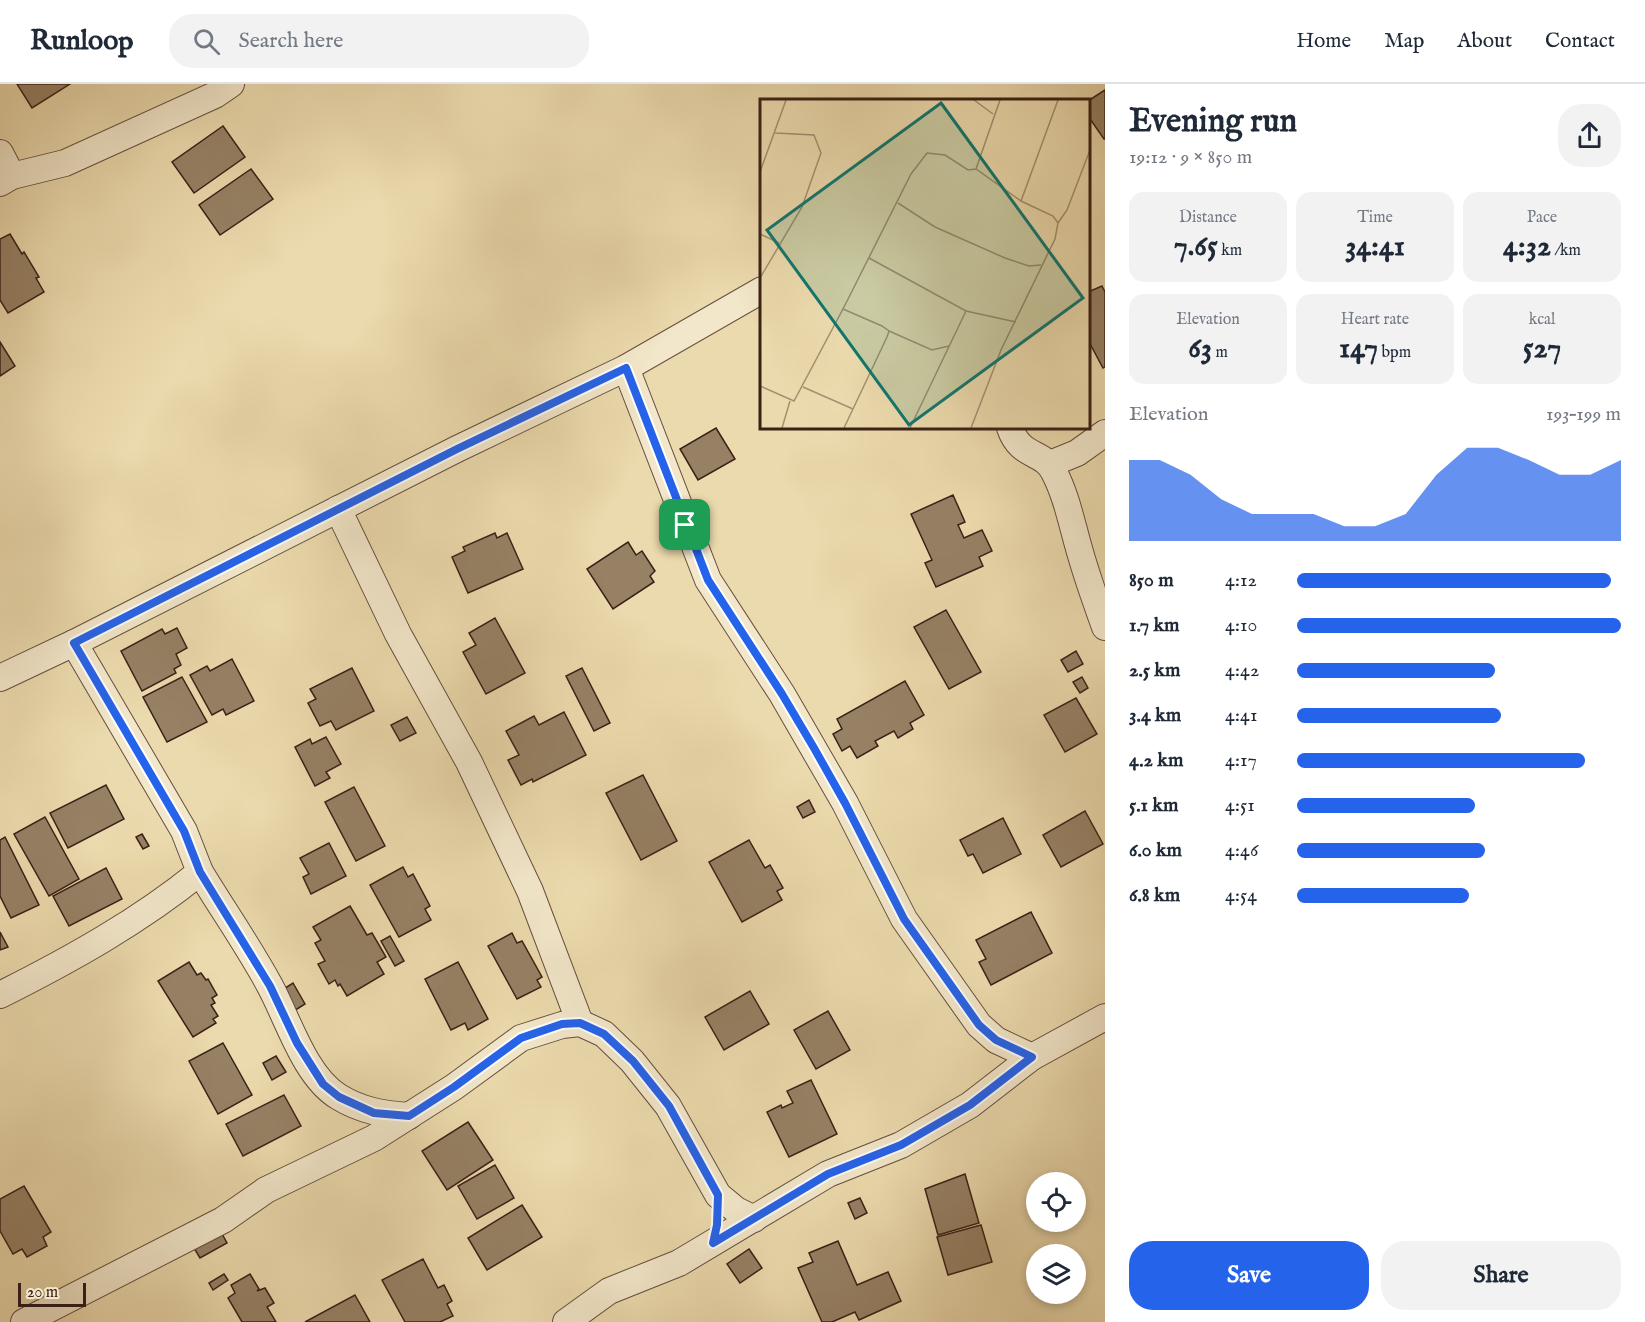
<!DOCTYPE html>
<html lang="en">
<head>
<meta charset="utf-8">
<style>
  :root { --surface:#fff; --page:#f2f2f3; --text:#1f2937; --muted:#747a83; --line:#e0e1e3; --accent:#2563eb }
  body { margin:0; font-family:"IM FELL English",serif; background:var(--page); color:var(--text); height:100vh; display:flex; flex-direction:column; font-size:22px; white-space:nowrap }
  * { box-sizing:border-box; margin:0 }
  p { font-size:20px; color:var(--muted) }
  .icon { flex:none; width:33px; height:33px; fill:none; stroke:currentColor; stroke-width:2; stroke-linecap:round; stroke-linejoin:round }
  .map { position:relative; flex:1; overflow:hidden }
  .drawer { display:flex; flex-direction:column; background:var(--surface); width:540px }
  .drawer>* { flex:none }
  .controls { position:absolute; left:1026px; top:1088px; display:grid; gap:12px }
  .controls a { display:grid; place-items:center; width:60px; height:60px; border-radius:50%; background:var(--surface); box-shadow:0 3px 9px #0003; font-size:30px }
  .scale { position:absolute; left:18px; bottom:15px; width:68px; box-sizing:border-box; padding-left:6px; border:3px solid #3a2016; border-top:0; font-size:16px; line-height:21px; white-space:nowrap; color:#3a2016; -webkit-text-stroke:4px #f2e7ca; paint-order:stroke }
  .pin { position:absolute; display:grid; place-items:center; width:51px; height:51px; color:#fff; margin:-26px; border-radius:12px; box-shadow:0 3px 9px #0006 }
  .round { display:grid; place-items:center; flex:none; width:63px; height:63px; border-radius:24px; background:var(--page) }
  .overview { display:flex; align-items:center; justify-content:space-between; height:102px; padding:0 24px }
  h1 { font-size:33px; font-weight:800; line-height:45px }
  .stats { display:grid; grid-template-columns:repeat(3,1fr); gap:9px; height:102px; padding:6px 24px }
  .stats div { display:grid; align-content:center; border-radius:15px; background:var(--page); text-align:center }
  .stats b { font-size:30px; font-weight:800 }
  .stats small { font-size:16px; font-weight:400 }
  .stats p { font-size:16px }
  .chart { height:168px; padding:12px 24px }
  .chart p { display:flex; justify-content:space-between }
  .chart svg { width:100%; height:108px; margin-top:6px; fill:var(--accent); opacity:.7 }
  .action { display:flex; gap:12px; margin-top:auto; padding:12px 24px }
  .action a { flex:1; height:69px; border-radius:24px; background:var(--accent); color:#fff; font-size:24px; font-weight:800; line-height:69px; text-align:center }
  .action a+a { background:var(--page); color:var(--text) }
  ul { padding:0 24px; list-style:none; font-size:20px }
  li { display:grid; grid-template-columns:96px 72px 1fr; align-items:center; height:45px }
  li i { height:15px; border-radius:8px; background:var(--accent) }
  header { display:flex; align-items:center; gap:36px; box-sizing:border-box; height:84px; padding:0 30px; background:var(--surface); border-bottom:2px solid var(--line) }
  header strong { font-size:28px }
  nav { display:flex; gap:33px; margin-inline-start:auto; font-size:21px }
  .search { width:420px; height:54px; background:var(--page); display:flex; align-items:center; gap:15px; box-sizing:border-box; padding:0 21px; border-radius:24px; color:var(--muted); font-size:22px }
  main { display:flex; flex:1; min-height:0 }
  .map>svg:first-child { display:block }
  .building { fill:#968165; stroke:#3a2016; stroke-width:1.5 }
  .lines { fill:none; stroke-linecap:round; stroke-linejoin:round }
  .minor-casing { stroke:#664e3c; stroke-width:28 }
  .minor { stroke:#f2e7ca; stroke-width:26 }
  .route-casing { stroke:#fff; stroke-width:12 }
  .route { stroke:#2563eb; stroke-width:8 }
  .inset-road { fill:none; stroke:#a49071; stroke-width:1.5 }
  .view { fill:#0f766e; fill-opacity:0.15; stroke:#0f766e; stroke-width:3 }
  .inset-edge { fill:none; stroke:#3a2016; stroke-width:3 }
</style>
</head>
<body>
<header>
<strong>Runloop</strong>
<div class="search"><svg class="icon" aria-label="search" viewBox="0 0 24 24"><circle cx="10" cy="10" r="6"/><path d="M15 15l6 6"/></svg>Search here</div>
<nav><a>Home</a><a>Map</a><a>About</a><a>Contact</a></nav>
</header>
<main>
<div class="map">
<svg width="1105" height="1238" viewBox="0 0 1105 1238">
  <rect width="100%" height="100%" fill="#ebdaad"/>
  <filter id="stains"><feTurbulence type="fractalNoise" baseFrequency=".00333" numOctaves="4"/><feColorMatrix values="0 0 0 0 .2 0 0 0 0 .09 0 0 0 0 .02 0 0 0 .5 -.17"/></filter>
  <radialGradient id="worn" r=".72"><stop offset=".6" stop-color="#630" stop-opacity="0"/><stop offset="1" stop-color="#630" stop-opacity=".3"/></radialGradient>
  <g class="building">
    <polygon points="17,0 70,0 32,24"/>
    <polygon points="1105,6 1105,55 1104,55 1088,32 1088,17"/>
    <polygon points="223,42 245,73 194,109 172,78"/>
    <polygon points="251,85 273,115 220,151 199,121"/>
    <polygon points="10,150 22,170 24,168 39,193 36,194 44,208 8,229 0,216 0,155"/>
    <polygon points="1102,202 1105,208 1105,283 1103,284 1088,256 1088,208"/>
    <polygon points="0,258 15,282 0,292"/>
    <polygon points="716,344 735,375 698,396 680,365"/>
    <polygon points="953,411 965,438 958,441 964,454 982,446 992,467 979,473 983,482 936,503 925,479 932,476 911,430"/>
    <polygon points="495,449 497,454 507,449 523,485 468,509 452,473 465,467 463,463"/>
    <polygon points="628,458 636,471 642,467 655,487 650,492 654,498 613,525 587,485"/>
    <polygon points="946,526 981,588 949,605 914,543"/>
    <polygon points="495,534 525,589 486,610 463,568 476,561 469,549"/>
    <polygon points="177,544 187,564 176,570 181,581 174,585 176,589 142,607 121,567 162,545 165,550"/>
    <polygon points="1076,567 1083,580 1068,588 1061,576"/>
    <polygon points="232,575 254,617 226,631 223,625 212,631 190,591 207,582 210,587"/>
    <polygon points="352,584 374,627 336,646 331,637 320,642 308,619 316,615 310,605"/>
    <polygon points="582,584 610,639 594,647 566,592"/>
    <polygon points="182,593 207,638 167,658 143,613"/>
    <polygon points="1082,593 1088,604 1080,609 1073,598"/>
    <polygon points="905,597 924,631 910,639 913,645 898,654 894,647 875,657 878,662 857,674 850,662 842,667 833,650 842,645 837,635"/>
    <polygon points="1076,614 1097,650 1065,668 1044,631"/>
    <polygon points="564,628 586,671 533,698 532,695 521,701 508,676 519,671 506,647 534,632 539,641"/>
    <polygon points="407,633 416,649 400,657 391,641"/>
    <polygon points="326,653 341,680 326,688 330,694 315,702 295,663 310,655 312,660"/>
    <polygon points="643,691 677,757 641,776 606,709"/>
    <polygon points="106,701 124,735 68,764 50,729"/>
    <polygon points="354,703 385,762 356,777 325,718"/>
    <polygon points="809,716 815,728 803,734 797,723"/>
    <polygon points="1085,727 1103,760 1061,783 1043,751"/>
    <polygon points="45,733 79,795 49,812 14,750"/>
    <polygon points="1003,734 1021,770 983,789 973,770 968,772 960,756"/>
    <polygon points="142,750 149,762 143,765 136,753"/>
    <polygon points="5,753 39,821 11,834 0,812 0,756"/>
    <polygon points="749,756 765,784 770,781 783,804 777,807 782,816 742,838 709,778"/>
    <polygon points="329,759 346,792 311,810 303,793 309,790 300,774"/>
    <polygon points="403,783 408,793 413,790 430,822 425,825 431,836 399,853 370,801"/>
    <polygon points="106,784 122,815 69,842 53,812"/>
    <polygon points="350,822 367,851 372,849 386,873 377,878 384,890 347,912 340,900 338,902 335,896 329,900 318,880 325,877 315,859 321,856 313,843"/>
    <polygon points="1031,828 1052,869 991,901 979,878 986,875 976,856"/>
    <polygon points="0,848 8,863 0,866"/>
    <polygon points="512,849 517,859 522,857 542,893 537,896 541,903 517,915 488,862"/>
    <polygon points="390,852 404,877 395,882 381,857"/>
    <polygon points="189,878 197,891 201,889 206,896 208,895 217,911 212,914 215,919 211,921 218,932 213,935 216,939 193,953 158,897"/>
    <polygon points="458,878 488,935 468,946 465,939 451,946 425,895"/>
    <polygon points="293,899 305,920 294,927 282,906"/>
    <polygon points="750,907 769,940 724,966 705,933"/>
    <polygon points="828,927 850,966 816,985 794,946"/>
    <polygon points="223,959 252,1011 218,1030 189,977"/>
    <polygon points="276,972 286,988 272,996 263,979"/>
    <polygon points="811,996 837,1050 789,1073 767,1028 781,1021 782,1024 793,1019 787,1007"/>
    <polygon points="284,1011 301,1042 243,1072 226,1040"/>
    <polygon points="468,1038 493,1076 447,1106 422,1067"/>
    <polygon points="495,1081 514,1114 477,1135 458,1102"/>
    <polygon points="965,1090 979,1139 938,1151 925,1105"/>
    <polygon points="24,1102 51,1148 43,1153 47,1162 27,1173 22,1165 13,1170 0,1147 0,1115"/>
    <polygon points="860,1114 867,1129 855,1135 848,1119"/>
    <polygon points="522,1121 542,1153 487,1186 468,1154"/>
    <polygon points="981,1141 992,1178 948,1191 937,1153"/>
    <polygon points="221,1148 227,1159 200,1174 194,1164"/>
    <polygon points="838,1157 857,1201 888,1188 901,1217 859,1236 855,1228 832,1238 822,1238 798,1184 813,1178 809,1169"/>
    <polygon points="749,1165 762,1184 740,1199 727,1180"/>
    <polygon points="423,1175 438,1204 444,1201 452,1217 447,1220 453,1232 440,1238 405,1238 382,1196"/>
    <polygon points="224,1190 228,1196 213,1206 209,1199"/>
    <polygon points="250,1190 259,1205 257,1207 265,1204 274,1219 267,1223 276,1238 242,1238 228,1214 235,1209 231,1201"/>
    <polygon points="355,1211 370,1238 305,1238"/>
  </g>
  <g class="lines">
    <defs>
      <g id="minor">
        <polyline points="0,69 12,92"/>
        <polyline points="0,99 12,92 65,79 215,11 231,0"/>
        <polyline points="626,284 708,496 782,610 845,719 904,835 979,941 996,956 1032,973"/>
        <path d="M 1010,344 C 1021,375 1043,366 1054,388 C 1067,413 1072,441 1080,468 C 1087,493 1096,518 1105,543"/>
        <polyline points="1050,380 1077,369 1105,349"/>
        <polyline points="338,425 398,550 469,678 530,807 580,939"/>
        <polyline points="74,559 457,365 626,284 762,206"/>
        <path d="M 0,594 L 74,559 L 184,747 L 200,788 C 140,837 70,876 0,911"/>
        <path d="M 200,788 C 223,826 249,863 270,902 C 288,935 305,993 339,1013 C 362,1027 383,1030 409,1032"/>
        <polyline points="24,1238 223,1136 266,1106 374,1054 454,1003 521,954 562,941 580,939 604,950 632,977 668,1022 718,1111 736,1126 754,1135"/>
        <polyline points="566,1238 609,1207 679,1179 828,1090 901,1061 970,1021 1032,973 1105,933"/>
      </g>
    </defs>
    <use href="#minor" class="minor-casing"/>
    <use href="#minor" class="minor"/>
  </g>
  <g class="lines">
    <defs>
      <polygon id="route" points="626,284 708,496 782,610 814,664 845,719 904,835 979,941 996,956 1032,973 970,1021 901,1061 828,1090 713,1159 717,1141 718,1111 669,1022 633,977 604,950 580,939 562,940 521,954 454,1003 409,1032 374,1029 339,1013 323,1000 297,959 270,902 200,788 184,747 74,559 457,365"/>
    </defs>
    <use href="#route" class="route-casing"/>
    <use href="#route" class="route"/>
  </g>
  <g transform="translate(760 15)">
    <rect width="330" height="330" fill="#ebdaad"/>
    <path class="inset-road" d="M 214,1 L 233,15M 216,70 L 240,1M 0,73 L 26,1M 261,102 L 298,1M 138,104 L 175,128 L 245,159 L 269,167 L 281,166M 298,124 L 307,111 L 330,51M 0,135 L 19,144M 109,159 L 206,212 L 256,223M 0,179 L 42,108 L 61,54 L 54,36 L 15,34M 83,210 L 151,75 L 167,54 L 185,56 L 208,71 L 216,70 L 261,102 L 293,117 L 298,124 L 295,140 L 241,251 L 211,329M 129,232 L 172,251 L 189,247M 0,287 L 34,302 L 83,210 L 122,227 L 129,232 L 127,238 L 84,329M 43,288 L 93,310M 22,329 L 30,302M 150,329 L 206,212"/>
    <path class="view" d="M 181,4 L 323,199 L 149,326 L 7,131 Z"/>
    <rect width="330" height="330" class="inset-edge"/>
  </g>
  <rect width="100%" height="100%" filter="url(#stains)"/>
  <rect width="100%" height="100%" fill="url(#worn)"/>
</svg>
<div class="controls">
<a><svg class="icon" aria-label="locate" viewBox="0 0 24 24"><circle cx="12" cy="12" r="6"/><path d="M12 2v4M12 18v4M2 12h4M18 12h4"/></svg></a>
<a><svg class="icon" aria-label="layers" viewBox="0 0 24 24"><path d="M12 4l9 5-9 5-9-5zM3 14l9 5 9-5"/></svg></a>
</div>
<div class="scale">20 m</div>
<div class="pin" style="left:685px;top:441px;background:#1e9e55"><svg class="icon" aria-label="arrive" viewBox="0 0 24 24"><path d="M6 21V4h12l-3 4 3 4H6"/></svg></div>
</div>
<section class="drawer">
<div class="overview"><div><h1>Evening run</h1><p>19:12 · 9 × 850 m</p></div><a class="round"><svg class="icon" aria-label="share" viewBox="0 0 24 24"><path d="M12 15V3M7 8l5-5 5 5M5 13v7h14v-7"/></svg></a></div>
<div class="stats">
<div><p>Distance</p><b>7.65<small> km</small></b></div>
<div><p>Time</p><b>34:41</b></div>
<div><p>Pace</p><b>4:32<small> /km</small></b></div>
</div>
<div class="stats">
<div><p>Elevation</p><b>63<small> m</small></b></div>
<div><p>Heart rate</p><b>147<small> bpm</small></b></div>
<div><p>kcal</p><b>527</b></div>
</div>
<div class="chart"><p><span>Elevation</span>193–199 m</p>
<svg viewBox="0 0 160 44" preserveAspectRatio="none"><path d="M0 44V11L10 11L20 17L30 27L40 33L50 33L60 33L70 38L80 38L90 33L100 17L110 6L120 6L130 11L140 17L150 17L160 11V44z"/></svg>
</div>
<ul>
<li><b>850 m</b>4:12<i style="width:97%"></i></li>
<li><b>1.7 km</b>4:10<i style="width:100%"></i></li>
<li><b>2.5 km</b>4:42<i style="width:61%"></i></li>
<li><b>3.4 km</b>4:41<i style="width:63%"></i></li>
<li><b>4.2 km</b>4:17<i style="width:89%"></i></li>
<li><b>5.1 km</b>4:51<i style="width:55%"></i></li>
<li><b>6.0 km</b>4:46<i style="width:58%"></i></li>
<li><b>6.8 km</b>4:54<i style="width:53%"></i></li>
</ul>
<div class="action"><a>Save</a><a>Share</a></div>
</section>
</main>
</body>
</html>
